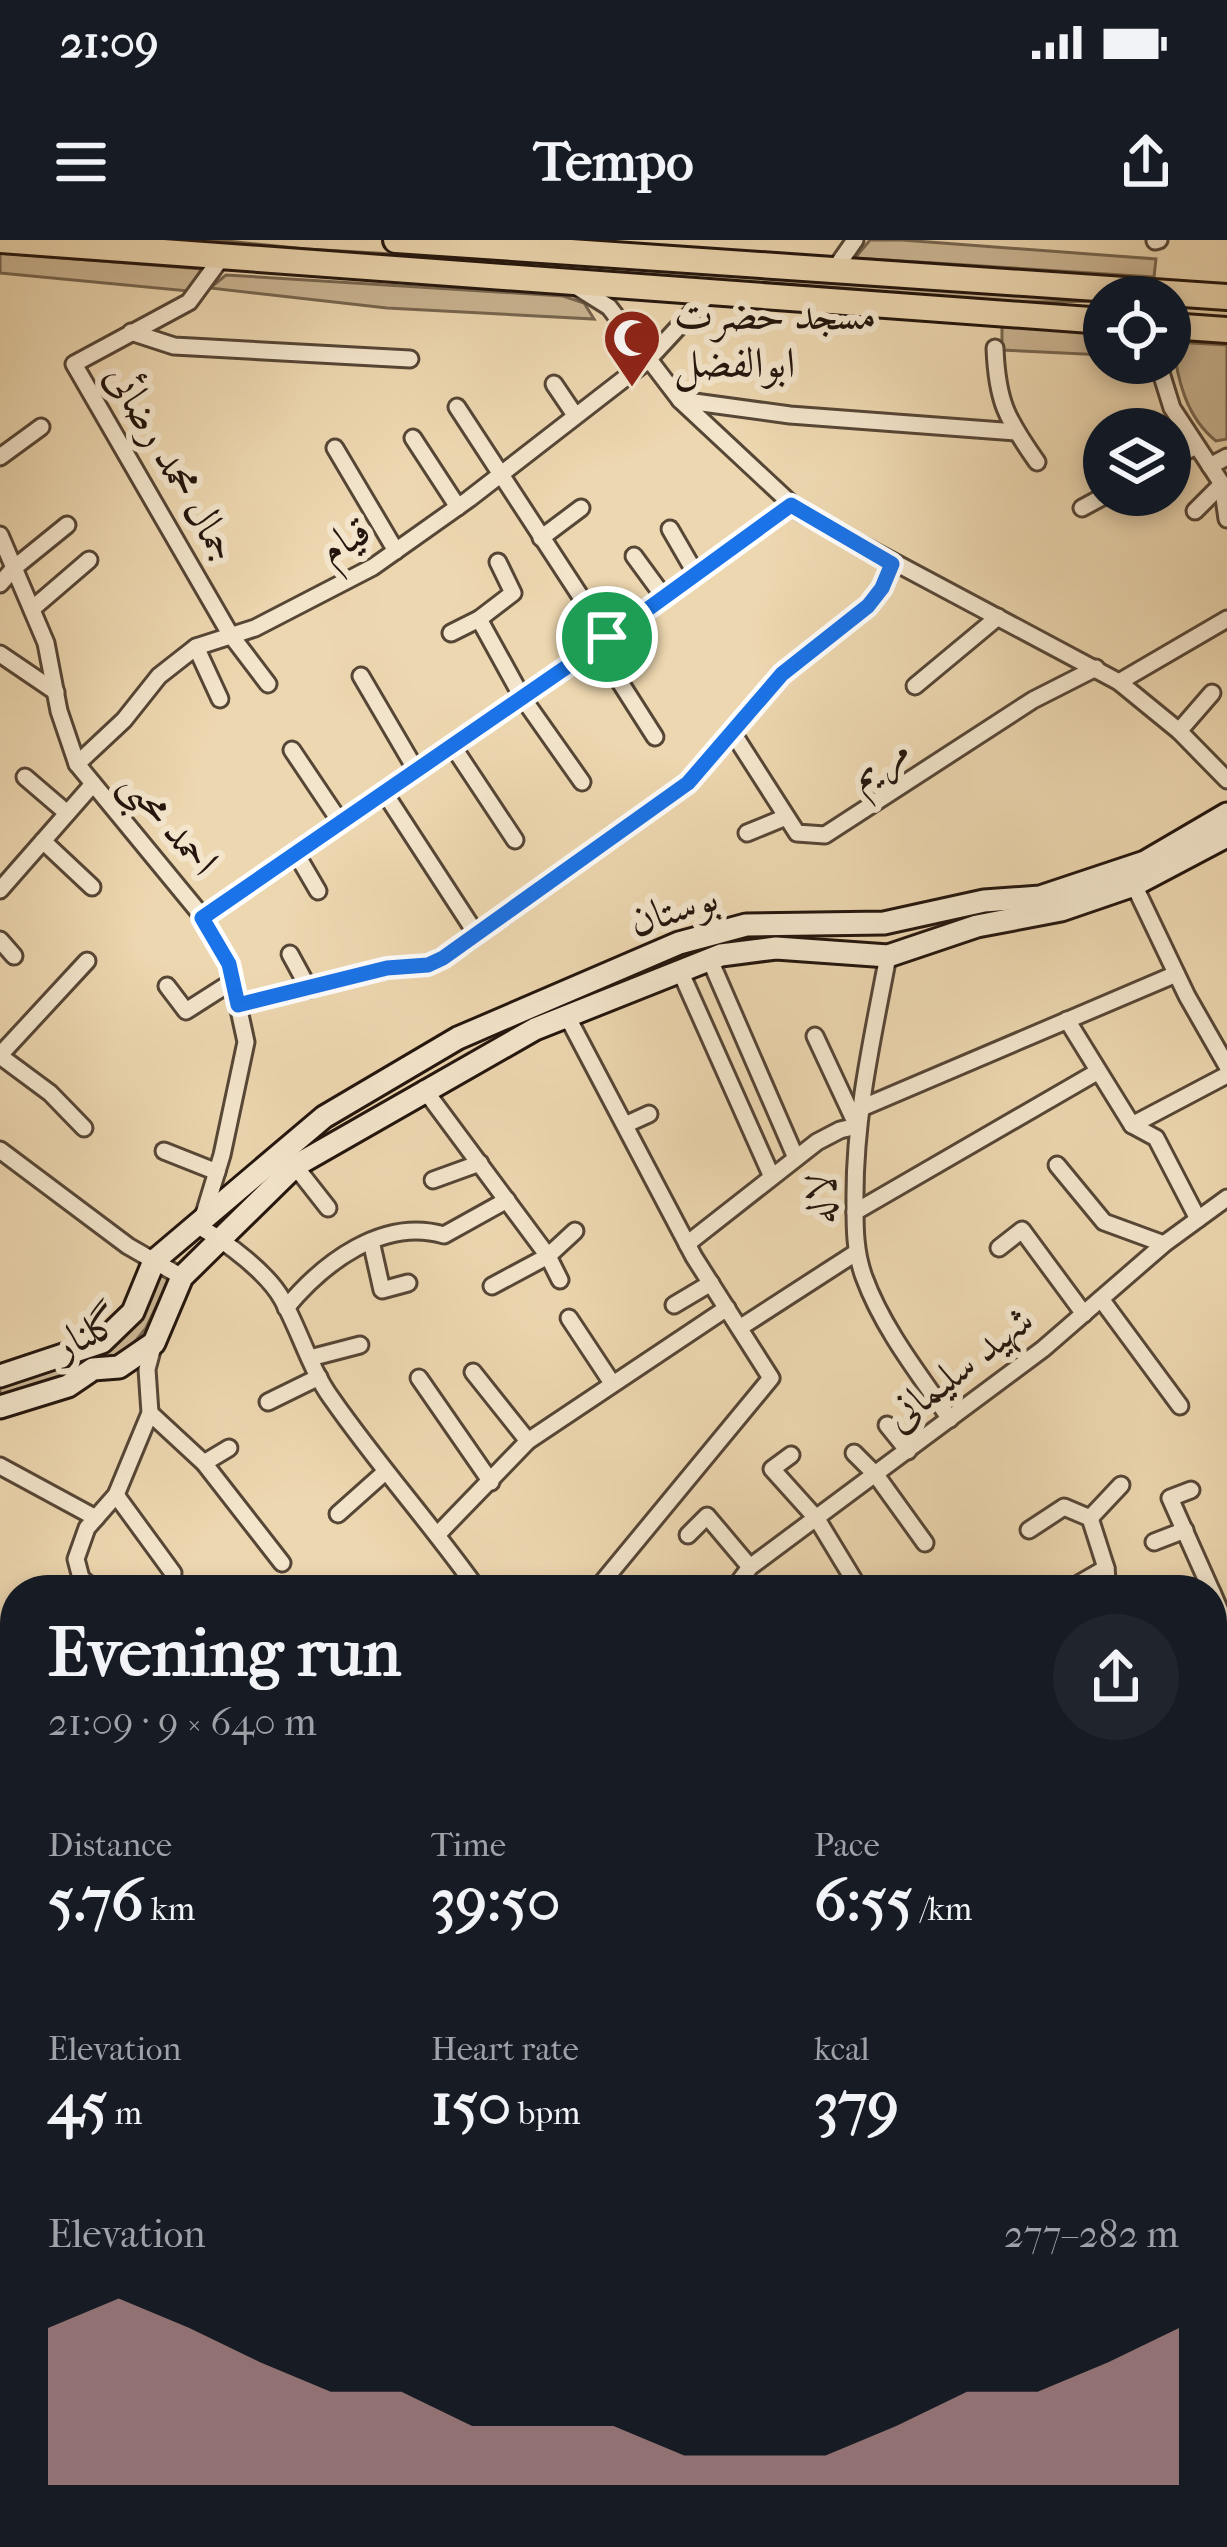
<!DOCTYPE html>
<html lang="en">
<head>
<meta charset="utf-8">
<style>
  :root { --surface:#171b24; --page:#20242c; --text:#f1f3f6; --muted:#9ea1a6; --accent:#c59692 }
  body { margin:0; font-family:"IM FELL French Canon",Amiri,serif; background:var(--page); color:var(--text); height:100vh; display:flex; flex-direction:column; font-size:45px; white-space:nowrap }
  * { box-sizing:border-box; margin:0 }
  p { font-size:39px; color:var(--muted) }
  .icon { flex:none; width:66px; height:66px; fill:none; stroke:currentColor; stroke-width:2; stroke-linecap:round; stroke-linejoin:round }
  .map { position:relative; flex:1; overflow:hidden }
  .details { position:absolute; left:0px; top:1335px; width:1227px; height:972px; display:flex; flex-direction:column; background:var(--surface); border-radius:48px 48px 0 0; box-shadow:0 6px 18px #0003 }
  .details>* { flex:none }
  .buttons { position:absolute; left:1083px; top:36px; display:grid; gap:24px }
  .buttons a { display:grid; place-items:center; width:108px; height:108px; border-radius:50%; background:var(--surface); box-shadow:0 6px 18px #0003; font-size:60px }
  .pin { position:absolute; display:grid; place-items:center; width:102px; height:102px; color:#fff; margin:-51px; border:6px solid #fff; border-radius:50%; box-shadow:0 3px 12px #0007 }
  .round { display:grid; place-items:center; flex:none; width:126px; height:126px; border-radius:63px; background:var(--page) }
  .headline { display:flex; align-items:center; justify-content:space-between; height:204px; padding:0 48px }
  h1 { font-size:66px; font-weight:700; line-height:90px }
  .stats { display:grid; grid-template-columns:repeat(3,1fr); gap:18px; height:204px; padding:12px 48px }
  .stats div { display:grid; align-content:center }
  .stats b { font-size:60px; font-weight:700 }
  .stats small { font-size:33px; font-weight:400 }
  .stats p { font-size:33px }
  .chart { height:336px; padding:24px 48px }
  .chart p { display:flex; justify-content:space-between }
  .chart svg { width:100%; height:216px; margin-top:12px; fill:var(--accent); opacity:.7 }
  .status { display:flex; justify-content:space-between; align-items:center; height:84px; padding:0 60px; background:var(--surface); direction:ltr }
  .status svg { height:33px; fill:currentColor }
  header { display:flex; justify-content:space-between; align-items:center; height:156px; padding:0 48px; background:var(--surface); font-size:54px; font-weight:700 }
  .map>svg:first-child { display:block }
  .green { fill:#cbb694; stroke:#776650; stroke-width:3 }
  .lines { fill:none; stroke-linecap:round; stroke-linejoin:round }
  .street-casing { stroke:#564636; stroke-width:21 }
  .secondary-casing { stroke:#23150d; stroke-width:27 }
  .primary-casing { stroke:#23150d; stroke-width:30 }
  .street { stroke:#f3e5cc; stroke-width:15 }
  .secondary { stroke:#f3e5cc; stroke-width:21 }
  .primary { stroke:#edd7b0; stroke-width:24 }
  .route-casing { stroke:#fff; stroke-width:24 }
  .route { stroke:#1a73e8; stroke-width:15 }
  .labels { text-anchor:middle; stroke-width:12; stroke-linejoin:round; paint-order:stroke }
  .poi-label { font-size:42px; fill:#23150d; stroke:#f3e5cc; text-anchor:start }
  .street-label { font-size:42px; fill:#23150d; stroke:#f3e5cc }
</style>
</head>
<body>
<div class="status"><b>21:09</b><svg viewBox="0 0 49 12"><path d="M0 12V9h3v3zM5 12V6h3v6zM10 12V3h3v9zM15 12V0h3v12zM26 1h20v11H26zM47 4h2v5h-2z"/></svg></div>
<header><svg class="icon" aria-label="menu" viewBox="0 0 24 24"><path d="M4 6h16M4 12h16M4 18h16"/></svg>Tempo<svg class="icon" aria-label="share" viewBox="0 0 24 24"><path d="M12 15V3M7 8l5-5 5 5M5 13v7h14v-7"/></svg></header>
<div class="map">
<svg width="1227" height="2307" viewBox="0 0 1227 2307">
  <rect width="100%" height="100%" fill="#edd7b0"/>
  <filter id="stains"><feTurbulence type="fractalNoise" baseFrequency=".00167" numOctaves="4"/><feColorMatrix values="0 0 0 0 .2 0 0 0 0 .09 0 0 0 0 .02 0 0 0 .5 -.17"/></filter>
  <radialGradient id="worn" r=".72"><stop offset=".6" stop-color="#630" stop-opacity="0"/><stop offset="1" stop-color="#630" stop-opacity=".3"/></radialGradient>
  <g class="green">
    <polygon points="121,0 217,0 306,9 775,36 1104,61 961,63"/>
    <polygon points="870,0 902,0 1156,19 1154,37 855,18"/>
    <polygon points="0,13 202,29 188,51 0,33"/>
    <polygon points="226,35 563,56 584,63 594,79 387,68 210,48"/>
    <polygon points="1002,85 1104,91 1104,115 1002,110"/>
    <path d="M 1173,102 L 1227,105 L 1227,199 L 1216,201 C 1186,177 1177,139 1173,102 Z"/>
    <polygon points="154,1031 170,1038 146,1088 125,1114 0,1160 0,1141 105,1107"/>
  </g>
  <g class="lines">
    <defs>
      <g id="street">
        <polyline points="1155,1 1159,0"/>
        <polyline points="222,17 189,62 74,124 230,394 268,444"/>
        <polyline points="834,30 855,0"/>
        <polyline points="577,47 609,67 680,160 800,272 1119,442 1179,491 1227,540"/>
        <polyline points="131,92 174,106 410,119"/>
        <path d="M 995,108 C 997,161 1006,178 1037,222"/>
        <polyline points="1158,123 1172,168 1222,244 1227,279"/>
        <polyline points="554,144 575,175"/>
        <polyline points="680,160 790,175 1016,192"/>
        <polyline points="457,167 607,397"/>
        <polyline points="413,198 458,267"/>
        <polyline points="335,208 396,311"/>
        <polyline points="0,217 41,187"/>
        <polyline points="1170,220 1196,206"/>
        <polyline points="1210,226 1227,217"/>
        <polyline points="1082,268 1106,255"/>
        <polyline points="1195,271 1222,244"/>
        <polyline points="670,289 696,334"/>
        <path d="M 0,295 L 46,403 L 59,471 L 77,524 L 198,671 L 229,724 L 246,802 L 222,915 L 200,987 C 226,1002 267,1032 282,1059 C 300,1091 310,1129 332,1159 C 378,1225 431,1284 478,1350"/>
        <polyline points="541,298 581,268"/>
        <polyline points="634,316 664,357"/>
        <polyline points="0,344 14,328 67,285"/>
        <polyline points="32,369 89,320"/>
        <polyline points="479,379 522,457 582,542"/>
        <polyline points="451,393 479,379 513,353 498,322"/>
        <polyline points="597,406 655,497"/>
        <polyline points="196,407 220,459"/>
        <polyline points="0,414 56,452"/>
        <polyline points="361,436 416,530"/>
        <polyline points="1119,442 1227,379"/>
        <polyline points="915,446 998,377"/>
        <polyline points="1179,491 1212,453"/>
        <polyline points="733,493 797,593 825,595 1033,460 1096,428"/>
        <polyline points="452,505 515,600"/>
        <polyline points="292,510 341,583"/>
        <polyline points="77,524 124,480 159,436 196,407 255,388 373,327 469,259 647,121 710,53"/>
        <polyline points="25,537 67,573"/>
        <polyline points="384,552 477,695"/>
        <polyline points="747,593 786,577"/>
        <polyline points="43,601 92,647"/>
        <polyline points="297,615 318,651"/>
        <polyline points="1134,645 1187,756 1227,826"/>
        <polyline points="0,650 93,544"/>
        <polyline points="203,678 597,406 791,265"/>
        <polyline points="0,700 14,716"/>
        <polyline points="290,714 309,749"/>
        <path d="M 888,716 C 873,796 855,873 855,955 C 855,983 854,1010 864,1037 C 883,1089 919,1134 950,1179"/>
        <polyline points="710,720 796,918"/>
        <polyline points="681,733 772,937"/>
        <polyline points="167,746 186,771 233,741"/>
        <polyline points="238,765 387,727 428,725 465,704 688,543 782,434 868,366 882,348 892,324"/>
        <polyline points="567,776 694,1017 771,1138 596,1350"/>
        <polyline points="1067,780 1132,885 1156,898 1198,979"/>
        <polyline points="0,815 87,721"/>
        <polyline points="0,816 50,853 84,888"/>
        <polyline points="424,849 548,1016 560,1040"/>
        <polyline points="859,869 1176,734"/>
        <polyline points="627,884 649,874"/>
        <polyline points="1132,885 1227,835"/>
        <polyline points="0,910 128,1006 182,1037"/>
        <polyline points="164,911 217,932"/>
        <polyline points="1057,925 1104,982 1164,1004"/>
        <polyline points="295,926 328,968"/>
        <polyline points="433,940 480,923"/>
        <polyline points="855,972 1097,832"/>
        <polyline points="371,1001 382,1050 408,1043"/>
        <polyline points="687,1004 817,902 840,890 857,886 815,796"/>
        <polyline points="999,1008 1022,990 1084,1074"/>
        <polyline points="492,1046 548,1016 575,991"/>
        <polyline points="1101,1059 1180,1166"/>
        <polyline points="674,1065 711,1043"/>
        <path d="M 286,1068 C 323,1023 383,977 444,995 L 507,960"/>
        <polyline points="569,1078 612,1143"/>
        <polyline points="741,1087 857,1012"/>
        <polyline points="310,1118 360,1105"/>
        <polyline points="473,1132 528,1201"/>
        <polyline points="419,1138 491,1242"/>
        <polyline points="268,1162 319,1137"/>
        <polyline points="150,1173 204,1223 282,1323"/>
        <polyline points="887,1185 908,1211"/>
        <polyline points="854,1213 876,1235 925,1303"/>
        <polyline points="791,1215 772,1229 817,1279 860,1350"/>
        <polyline points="204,1223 229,1208"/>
        <polyline points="0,1226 96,1278"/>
        <polyline points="1191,1250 1170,1258 1211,1350"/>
        <polyline points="116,1255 173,1333"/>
        <polyline points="338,1274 384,1233"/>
        <polyline points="1090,1278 1121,1245"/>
        <polyline points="1029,1290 1064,1267 1090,1278 1106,1328 1108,1350"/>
        <polyline points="438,1294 528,1201 727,1068"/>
        <polyline points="688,1295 707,1276 750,1327"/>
        <polyline points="1154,1302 1185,1290"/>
        <polyline points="95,1350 81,1338 76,1319 87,1288 116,1255 150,1173 147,1129 154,1103"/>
        <polyline points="733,1350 750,1327 1043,1109 1164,1004 1227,958"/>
        <polyline points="1068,1350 1106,1328"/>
        <polyline points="1212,1352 1227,1387"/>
        <polyline points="1212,1404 1227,1401"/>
        <polyline points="0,1474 15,1453"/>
        <polyline points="0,1506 15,1520"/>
        <polyline points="1212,1512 1227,1508"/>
        <polyline points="1212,1639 1227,1640"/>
        <polyline points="1212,1715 1224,1722 1227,1729"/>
        <polyline points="0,1753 15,1767"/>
        <polyline points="1212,1853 1227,1852"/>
        <polyline points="1212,1935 1227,1910"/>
        <polyline points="0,2030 15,2008"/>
        <polyline points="0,2132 15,2142"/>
        <polyline points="1212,2177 1227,2181"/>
        <polyline points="203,2292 220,2307"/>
        <polyline points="427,2292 438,2307"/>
        <polyline points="956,2292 959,2307"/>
        <polyline points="1161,2292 1203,2307"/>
        <polyline points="657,2304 672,2292"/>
        <polyline points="280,2307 293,2292"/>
        <polyline points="537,2307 559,2292"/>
        <polyline points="733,2307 744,2299"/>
        <polyline points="823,2307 824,2307"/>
        <polyline points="1218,2307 1227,2273"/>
      </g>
      <g id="secondary">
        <polyline points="0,1136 102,1102 133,1072 154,1021 324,877 458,798 679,703 746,685 884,683 984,661 1040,657 1145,622 1227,574"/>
        <polyline points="0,1167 68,1146 93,1129 119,1127 154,1103 182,1037 295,926 535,789 721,715 776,708 888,716 977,686 1061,670 1134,645 1227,596"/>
        <polyline points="0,1872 15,1874"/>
        <polyline points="1212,2070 1227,2073"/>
      </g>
      <g id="primary">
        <polyline points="0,0 1104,81"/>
        <polyline points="396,0 1227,57"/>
        <polyline points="1170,86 1227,90"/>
      </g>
    </defs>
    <use href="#street" class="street-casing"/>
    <use href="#secondary" class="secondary-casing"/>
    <use href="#primary" class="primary-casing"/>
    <use href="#street" class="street"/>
    <use href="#secondary" class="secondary"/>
    <use href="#primary" class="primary"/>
  </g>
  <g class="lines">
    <defs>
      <polygon id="route" points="791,265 892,324 882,348 868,366 782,434 688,543 443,718 428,725 387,728 238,765 229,724 202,678 597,406"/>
    </defs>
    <use href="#route" class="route-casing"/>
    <use href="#route" class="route"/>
  </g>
  <defs>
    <symbol id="mosque-pin" viewBox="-11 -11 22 30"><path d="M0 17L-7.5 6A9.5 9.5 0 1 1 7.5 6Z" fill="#8f2418" stroke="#f3e5cc"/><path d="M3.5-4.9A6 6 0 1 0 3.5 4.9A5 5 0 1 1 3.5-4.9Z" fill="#fff"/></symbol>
  </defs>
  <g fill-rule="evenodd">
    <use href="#mosque-pin" x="599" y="65" width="66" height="90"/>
  </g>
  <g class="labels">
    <g class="poi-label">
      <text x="674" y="89">مسجد حضرت<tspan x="674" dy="48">ابوالفضل</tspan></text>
    </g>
    <g class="street-label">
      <text transform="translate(173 222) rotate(60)" y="15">جمال محمد رضائی</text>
      <text transform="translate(344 299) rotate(-31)" y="15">قیام</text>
      <text transform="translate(878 521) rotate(-34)" y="15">مریم</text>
      <text transform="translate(171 581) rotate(50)" y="15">احمد محبی</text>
      <text transform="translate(673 668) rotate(-18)" y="15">بوستان</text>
      <text transform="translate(820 959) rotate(-90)" y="15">لاله</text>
      <text transform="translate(86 1092) rotate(-26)" y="15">گلنار</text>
      <text transform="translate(958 1127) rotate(-38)" y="15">شهید سلیمانی</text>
    </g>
  </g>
  <rect width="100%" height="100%" filter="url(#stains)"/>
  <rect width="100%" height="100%" fill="url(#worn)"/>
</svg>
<div class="buttons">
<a><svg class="icon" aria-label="locate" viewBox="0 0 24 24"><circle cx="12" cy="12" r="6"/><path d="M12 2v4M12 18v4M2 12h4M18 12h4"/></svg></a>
<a><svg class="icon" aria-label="layers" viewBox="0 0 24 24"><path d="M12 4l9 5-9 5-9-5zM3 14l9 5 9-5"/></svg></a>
</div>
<div class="pin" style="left:607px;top:397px;background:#1e9e55"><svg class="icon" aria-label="arrive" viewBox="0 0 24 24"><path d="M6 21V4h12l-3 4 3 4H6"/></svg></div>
<section class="details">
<div class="headline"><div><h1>Evening run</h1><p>21:09 · 9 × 640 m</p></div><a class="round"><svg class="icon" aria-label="share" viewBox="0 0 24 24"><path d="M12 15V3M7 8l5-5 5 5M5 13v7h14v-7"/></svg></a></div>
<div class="stats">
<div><p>Distance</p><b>5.76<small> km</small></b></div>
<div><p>Time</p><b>39:50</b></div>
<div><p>Pace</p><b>6:55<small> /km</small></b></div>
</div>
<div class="stats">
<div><p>Elevation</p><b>45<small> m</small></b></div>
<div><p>Heart rate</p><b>150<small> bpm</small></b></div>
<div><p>kcal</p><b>379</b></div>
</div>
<div class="chart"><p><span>Elevation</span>277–282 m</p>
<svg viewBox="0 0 160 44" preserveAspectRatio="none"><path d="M0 44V12L10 6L20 12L30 19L40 25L50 25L60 32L70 32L80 32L90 38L100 38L110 38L120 32L130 25L140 25L150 19L160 12V44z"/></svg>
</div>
</section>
</div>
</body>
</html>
